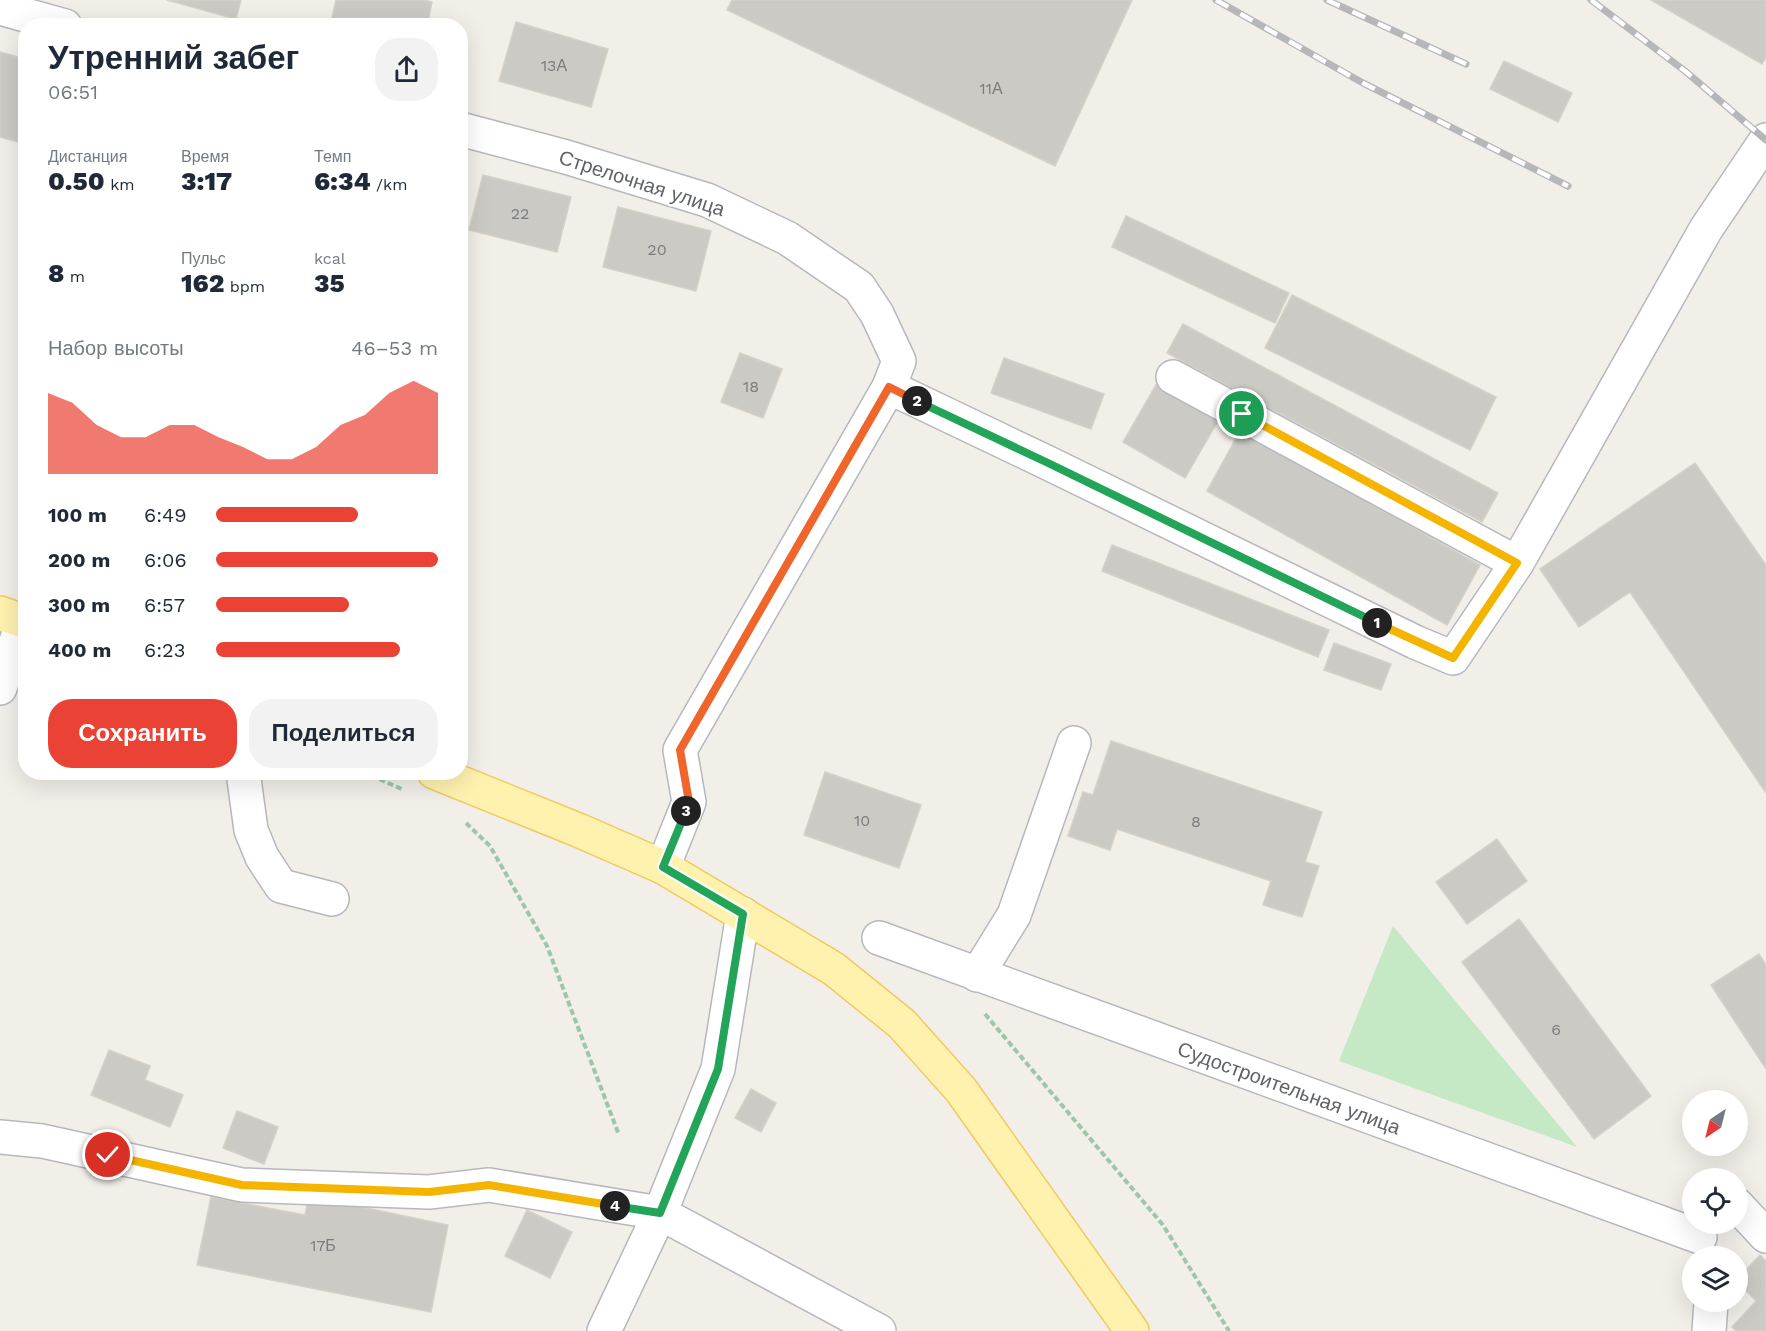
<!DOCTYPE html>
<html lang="ru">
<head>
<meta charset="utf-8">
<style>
  :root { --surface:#fff; --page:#f2f2f3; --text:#1f2937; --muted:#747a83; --accent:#ea4335 }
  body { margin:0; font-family:"Work Sans",sans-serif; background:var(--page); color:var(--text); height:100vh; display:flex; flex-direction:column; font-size:22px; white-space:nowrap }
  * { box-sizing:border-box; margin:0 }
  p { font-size:20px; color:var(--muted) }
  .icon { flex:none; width:33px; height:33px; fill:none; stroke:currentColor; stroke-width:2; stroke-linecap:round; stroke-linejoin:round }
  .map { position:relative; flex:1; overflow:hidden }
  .drawer { position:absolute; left:18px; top:18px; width:450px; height:762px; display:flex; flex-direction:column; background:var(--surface); border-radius:24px; box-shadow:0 6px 24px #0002 }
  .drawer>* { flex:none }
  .needle { width:39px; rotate:215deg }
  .controls { position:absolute; left:1682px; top:1090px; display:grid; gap:12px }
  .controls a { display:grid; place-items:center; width:66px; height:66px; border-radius:50%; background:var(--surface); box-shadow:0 6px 24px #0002; font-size:30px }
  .pin { position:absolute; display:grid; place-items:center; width:51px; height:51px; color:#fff; margin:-26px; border:3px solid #fff; border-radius:50%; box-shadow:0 2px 6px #0007 }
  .km { position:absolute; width:30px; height:30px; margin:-15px; border-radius:50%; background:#222; color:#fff; font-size:16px; line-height:30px; text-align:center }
  .round { display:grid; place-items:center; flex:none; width:63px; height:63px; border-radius:24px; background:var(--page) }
  .headline { display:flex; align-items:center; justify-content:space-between; height:102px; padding:0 30px }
  h1 { font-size:33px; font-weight:800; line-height:45px }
  .figures { display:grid; grid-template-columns:repeat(3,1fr); gap:9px; height:102px; padding:6px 30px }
  .figures div { display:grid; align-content:center }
  .figures b { font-size:26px; font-weight:800 }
  .figures small { font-size:16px; font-weight:400 }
  .figures p { font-size:16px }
  .chart { height:168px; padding:12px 30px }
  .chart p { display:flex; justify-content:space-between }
  .chart svg { width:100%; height:108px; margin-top:6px; fill:var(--accent); opacity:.7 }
  .action { display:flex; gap:12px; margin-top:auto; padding:12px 30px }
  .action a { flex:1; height:69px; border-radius:24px; background:var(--accent); color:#fff; font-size:24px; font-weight:800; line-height:69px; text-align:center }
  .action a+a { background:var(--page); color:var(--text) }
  ul { padding:0 30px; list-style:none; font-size:20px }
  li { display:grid; grid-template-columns:96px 72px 1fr; align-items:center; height:45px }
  li i { height:15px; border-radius:8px; background:var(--accent) }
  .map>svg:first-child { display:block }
  .green { fill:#c5e8c5 }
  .building { fill:#cccac5; stroke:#d6d1c6; stroke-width:1.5 }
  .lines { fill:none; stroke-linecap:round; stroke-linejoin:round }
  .minor-casing { stroke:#b5b8bc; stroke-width:36 }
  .major-casing { stroke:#f2c960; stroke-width:36 }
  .path { stroke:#9cc7a9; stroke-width:4; stroke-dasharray:6 3; stroke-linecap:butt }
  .minor { stroke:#fff; stroke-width:33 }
  .major { stroke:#fff2af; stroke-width:33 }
  .rail-casing { stroke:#b6b7b8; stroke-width:7 }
  .rail { stroke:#fff; stroke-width:4.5; stroke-dasharray:14; stroke-linecap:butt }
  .split-1-casing { stroke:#fff; stroke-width:12 }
  .split-2-casing { stroke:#fff; stroke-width:12 }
  .split-3-casing { stroke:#fff; stroke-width:12 }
  .split-4-casing { stroke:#fff; stroke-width:12 }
  .split-5-casing { stroke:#fff; stroke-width:12 }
  .split-1 { stroke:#f5b400; stroke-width:8 }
  .split-2 { stroke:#22a559; stroke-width:8 }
  .split-3 { stroke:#f0652b; stroke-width:8 }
  .split-4 { stroke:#22a559; stroke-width:8 }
  .split-5 { stroke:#f5b400; stroke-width:8 }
  .labels { text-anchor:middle; stroke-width:4.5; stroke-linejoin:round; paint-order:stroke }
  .number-label { font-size:16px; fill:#7a7d7f }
  .street-label { font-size:20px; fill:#5f6368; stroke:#fff }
</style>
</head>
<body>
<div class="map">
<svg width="1766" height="1331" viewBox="0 0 1766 1331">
  <rect width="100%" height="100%" fill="#f1efe8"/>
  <polygon class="green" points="1393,926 1577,1147 1339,1061"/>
  <g class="building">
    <polygon points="167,0 241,0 236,19"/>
    <polygon points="336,0 424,0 432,2 427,26 330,26"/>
    <polygon points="732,0 1132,0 1055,166 727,10"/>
    <polygon points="1651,0 1766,0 1766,57 1762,64"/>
    <polygon points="516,22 608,49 591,107 499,81"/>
    <polygon points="0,52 26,59 26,144 0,137"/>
    <polygon points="1504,61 1572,93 1558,122 1490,89"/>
    <polygon points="483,175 571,197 557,252 469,230"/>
    <polygon points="618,207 711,231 696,291 603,267"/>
    <polygon points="1126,216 1289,293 1275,323 1112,247"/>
    <polygon points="1292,295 1496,397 1470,450 1265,348"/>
    <polygon points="1183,324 1498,493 1482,522 1167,353"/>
    <polygon points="740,353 782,369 763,418 721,402"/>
    <polygon points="1004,358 1104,394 1091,429 991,393"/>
    <polygon points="1156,385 1218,421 1185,478 1123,442"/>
    <polygon points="1240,431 1480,565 1447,625 1207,491"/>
    <polygon points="1695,463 1766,565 1766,793 1630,592 1579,627 1540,569"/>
    <polygon points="1112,545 1329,630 1318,657 1102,571"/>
    <polygon points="1334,643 1391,664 1381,690 1324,670"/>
    <polygon points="1111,741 1322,812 1305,862 1319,866 1302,917 1263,905 1271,881 1117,829 1110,850 1068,836 1083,792 1093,795"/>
    <polygon points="825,772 921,805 899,868 804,835"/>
    <polygon points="1497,839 1527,881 1467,924 1436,882"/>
    <polygon points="1519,919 1651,1096 1594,1139 1462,962"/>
    <polygon points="1759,954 1766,965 1766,1069 1711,985"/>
    <polygon points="109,1050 150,1066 145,1080 183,1095 170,1127 91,1095"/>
    <polygon points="751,1089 776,1103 761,1132 735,1118"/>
    <polygon points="237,1111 278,1127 264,1164 223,1148"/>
    <polygon points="309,1196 448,1225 431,1312 197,1265 211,1197 305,1215"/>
    <polygon points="527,1210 572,1232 550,1278 505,1256"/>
    <polygon points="1760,1255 1766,1261 1766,1331 1736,1331 1732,1327 1756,1301 1737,1282 1737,1279"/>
  </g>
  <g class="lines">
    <defs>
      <g id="minor">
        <polyline points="0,8 65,26"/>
        <polyline points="460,129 566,157 707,200 787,238 859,287 877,314 899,361 889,387 1046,462 1415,642 1453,658 1517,563 1706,229 1766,140"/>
        <polyline points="1173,377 1517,563"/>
        <polyline points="0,688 23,621"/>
        <polyline points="243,772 251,830 262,857 281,886 332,899"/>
        <polyline points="663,867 689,802 680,750 889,387"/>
        <polyline points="879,938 1700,1237"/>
        <polyline points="977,975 1014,915 1074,743"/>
        <polyline points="0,1137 42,1141 242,1185 429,1192 489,1185 660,1213 879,1331"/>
        <polyline points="1737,1205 1766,1236"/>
        <polyline points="604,1331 660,1213 718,1069 743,914"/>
        <polyline points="1709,1331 1711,1302"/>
      </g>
      <g id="major">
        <polyline points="0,613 26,622"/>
        <polyline points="434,772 578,830 663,867 834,969 902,1024 961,1090 1132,1331"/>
      </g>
    </defs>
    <use href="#minor" class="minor-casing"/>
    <use href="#major" class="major-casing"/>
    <g class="path">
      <polyline points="363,772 404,790"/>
      <polyline points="466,823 490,846 547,946 619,1135"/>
      <polyline points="985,1014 1163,1225 1229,1331"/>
    </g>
    <use href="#minor" class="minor"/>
    <use href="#major" class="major"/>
    <defs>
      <g id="rail">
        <polyline points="1216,0 1363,83 1568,186"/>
        <polyline points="1327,0 1466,64"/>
        <polyline points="1591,0 1685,71 1766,140"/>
      </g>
    </defs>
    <use href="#rail" class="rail-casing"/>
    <use href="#rail" class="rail"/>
  </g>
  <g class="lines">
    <defs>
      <polyline id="split-1" points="1242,414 1517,563 1453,658 1377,623"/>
      <polyline id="split-2" points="917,401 1046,462 1377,623"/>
      <polyline id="split-3" points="686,811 689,802 680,750 889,387 917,401"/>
      <polyline id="split-4" points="615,1206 660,1213 718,1069 743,914 663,867 686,811"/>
      <polyline id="split-5" points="108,1155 242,1185 429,1192 489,1185 615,1206"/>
    </defs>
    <use href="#split-1" class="split-1-casing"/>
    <use href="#split-2" class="split-2-casing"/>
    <use href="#split-3" class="split-3-casing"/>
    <use href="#split-4" class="split-4-casing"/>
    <use href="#split-5" class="split-5-casing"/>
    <use href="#split-1" class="split-1"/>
    <use href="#split-2" class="split-2"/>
    <use href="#split-3" class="split-3"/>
    <use href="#split-4" class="split-4"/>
    <use href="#split-5" class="split-5"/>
  </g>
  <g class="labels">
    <g class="number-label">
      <text x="554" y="71">13А</text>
      <text x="991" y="94">11А</text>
      <text x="520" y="219">22</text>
      <text x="657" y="255">20</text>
      <text x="751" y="392">18</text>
      <text x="862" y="826">10</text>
      <text x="1196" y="827">8</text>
      <text x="1556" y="1035">6</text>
      <text x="323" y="1251">17Б</text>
    </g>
    <g class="street-label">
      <text transform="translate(642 183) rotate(18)" y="7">Стрелочная улица</text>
      <text transform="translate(1289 1088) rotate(20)" y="7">Судостроительная улица</text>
    </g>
  </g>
</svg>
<div class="controls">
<a><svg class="needle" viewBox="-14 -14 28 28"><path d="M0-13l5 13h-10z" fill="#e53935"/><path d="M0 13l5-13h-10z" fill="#747a83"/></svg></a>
<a><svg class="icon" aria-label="locate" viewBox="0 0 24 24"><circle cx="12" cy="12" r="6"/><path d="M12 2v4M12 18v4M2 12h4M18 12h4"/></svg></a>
<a><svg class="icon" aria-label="layers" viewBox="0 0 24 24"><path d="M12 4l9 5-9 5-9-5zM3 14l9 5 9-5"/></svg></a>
</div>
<div class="pin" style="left:1242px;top:414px;background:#1e9e55"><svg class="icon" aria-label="arrive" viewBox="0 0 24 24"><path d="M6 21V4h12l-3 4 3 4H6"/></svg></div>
<div class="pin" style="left:108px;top:1155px;background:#d93025"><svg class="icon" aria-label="check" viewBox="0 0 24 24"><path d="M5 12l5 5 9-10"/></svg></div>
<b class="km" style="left:1377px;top:623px">1</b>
<b class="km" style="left:917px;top:401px">2</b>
<b class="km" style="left:686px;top:811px">3</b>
<b class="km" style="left:615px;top:1206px">4</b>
<section class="drawer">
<div class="headline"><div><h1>Утренний забег</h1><p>06:51</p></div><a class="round"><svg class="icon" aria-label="share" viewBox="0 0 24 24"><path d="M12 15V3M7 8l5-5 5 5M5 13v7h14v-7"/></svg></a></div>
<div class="figures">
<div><p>Дистанция</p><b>0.50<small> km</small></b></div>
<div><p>Время</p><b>3:17</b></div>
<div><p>Темп</p><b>6:34<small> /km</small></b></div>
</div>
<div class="figures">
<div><b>8<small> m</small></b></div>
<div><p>Пульс</p><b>162<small> bpm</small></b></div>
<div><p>kcal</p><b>35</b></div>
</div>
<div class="chart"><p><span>Набор высоты</span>46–53 m</p>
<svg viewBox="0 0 160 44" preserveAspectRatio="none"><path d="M0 44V11L10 15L20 24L30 29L40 29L50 24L60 24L70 29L80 33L90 38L100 38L110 33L120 24L130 20L140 11L150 6L160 11V44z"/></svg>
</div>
<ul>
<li><b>100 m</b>6:49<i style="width:64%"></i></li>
<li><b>200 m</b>6:06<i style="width:100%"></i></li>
<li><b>300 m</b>6:57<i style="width:60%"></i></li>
<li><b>400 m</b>6:23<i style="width:83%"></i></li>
</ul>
<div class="action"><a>Сохранить</a><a>Поделиться</a></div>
</section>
</div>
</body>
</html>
